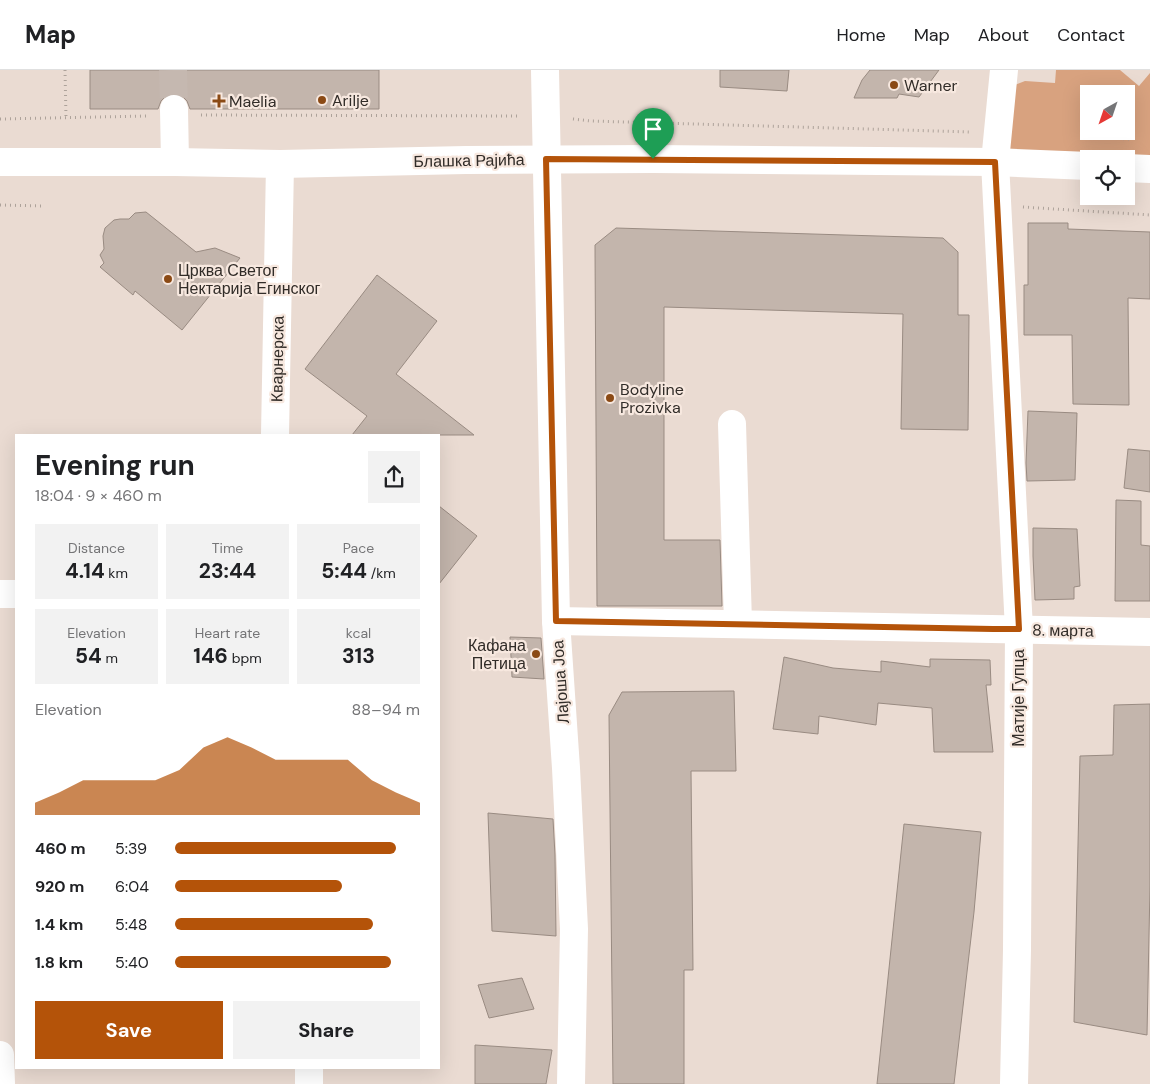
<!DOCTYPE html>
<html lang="en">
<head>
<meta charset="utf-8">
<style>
  :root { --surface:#fff; --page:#f2f2f2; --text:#202124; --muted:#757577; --line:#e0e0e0; --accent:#b45309 }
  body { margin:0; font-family:"DM Sans",sans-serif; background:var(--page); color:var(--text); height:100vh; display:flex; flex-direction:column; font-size:19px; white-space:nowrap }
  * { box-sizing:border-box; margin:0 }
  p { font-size:16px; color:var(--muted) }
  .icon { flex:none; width:28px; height:28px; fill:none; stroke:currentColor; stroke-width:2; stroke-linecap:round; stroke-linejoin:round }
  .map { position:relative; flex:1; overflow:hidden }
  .side { position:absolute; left:15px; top:364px; width:425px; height:635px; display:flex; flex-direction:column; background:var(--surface); border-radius:0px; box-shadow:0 5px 20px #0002 }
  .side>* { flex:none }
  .needle { width:32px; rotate:220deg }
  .tools { position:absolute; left:1080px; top:15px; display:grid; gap:10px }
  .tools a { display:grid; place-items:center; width:55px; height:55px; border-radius:0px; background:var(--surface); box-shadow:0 5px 20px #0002; font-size:25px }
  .pin { position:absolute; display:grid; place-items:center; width:42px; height:42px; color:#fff; margin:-51px -21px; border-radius:50% 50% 50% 0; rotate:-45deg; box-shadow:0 0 5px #0007 }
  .pin .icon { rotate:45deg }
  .round { display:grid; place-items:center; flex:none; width:52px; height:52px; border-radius:0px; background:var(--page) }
  .head { display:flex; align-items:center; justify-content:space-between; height:85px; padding:0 20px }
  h1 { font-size:28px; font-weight:700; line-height:38px }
  .figures { display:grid; grid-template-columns:repeat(3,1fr); gap:8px; height:85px; padding:5px 20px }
  .figures div { display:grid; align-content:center; border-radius:0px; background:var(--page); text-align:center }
  .figures b { font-size:21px; font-weight:700 }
  .figures small { font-size:14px; font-weight:400 }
  .figures p { font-size:14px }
  .chart { height:140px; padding:10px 20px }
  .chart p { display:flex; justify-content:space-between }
  .chart svg { width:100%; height:90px; margin-top:5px; fill:var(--accent); opacity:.7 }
  .cta { display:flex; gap:10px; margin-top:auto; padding:10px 20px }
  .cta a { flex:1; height:58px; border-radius:0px; background:var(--accent); color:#fff; font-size:20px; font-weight:700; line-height:58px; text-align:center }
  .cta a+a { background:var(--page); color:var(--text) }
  ul { padding:0 20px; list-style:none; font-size:16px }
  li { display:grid; grid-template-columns:80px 60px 1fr; align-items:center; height:38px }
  li i { height:12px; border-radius:6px; background:var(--accent) }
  header { display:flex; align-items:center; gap:30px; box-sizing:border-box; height:70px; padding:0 25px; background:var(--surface); border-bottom:1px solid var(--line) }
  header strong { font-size:24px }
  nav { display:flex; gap:28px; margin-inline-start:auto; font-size:18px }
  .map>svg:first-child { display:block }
  .green { fill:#d8a27f; fill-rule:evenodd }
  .building { fill:#c3b5ac; stroke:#998b82 }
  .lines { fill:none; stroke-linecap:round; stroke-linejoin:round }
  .minor-tunnel { stroke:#c5b8b0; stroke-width:28; stroke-dasharray:28 14; stroke-linecap:butt }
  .path { stroke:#ada29a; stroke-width:3; stroke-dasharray:1 4; stroke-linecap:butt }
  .minor { stroke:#fff; stroke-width:28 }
  .route-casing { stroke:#fff; stroke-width:10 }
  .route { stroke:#b45309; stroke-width:6 }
  .poi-dot { fill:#8b4a15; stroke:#f7e8df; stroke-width:2 }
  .labels { text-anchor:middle; stroke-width:4.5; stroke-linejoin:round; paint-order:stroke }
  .poi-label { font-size:16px; fill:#312c28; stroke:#f7e8df; text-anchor:start }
  .street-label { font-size:16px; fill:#312c28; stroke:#f7e8df }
</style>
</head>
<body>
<header>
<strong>Map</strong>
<nav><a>Home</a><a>Map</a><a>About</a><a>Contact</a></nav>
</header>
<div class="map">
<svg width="1150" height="1014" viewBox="0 0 1150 1014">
  <rect width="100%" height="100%" fill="#eadbd2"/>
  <path class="green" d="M 1056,0 L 1120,0 L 1139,16 L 1150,3 L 1150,99 L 1126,89 L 1089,89 L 995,92 L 1002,20 L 1025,11 L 1055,13 ZM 1089,24 L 1126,24 L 1126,61 L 1089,61 Z"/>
  <g class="building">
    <polygon points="90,0 379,0 379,39 190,39 187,31 182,26 174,23 166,26 161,31 158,39 90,39"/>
    <polygon points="720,0 789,0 787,21 720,17"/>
    <polygon points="870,0 939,0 919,27 899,24 897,28 854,28 862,10"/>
    <polygon points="146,142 196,182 215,178 240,188 182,260 135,221 133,225 100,197 104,193 100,185 104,179 103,166 105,158 114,150 120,149 129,149 135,143"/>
    <polygon points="1028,153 1068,153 1068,159 1150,162 1150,229 1128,228 1129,335 1073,334 1072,265 1024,265 1024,215 1028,215"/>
    <polygon points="616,158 943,168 958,182 958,245 969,245 968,360 901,359 903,244 664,237 664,470 720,470 722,536 597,536 595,175"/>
    <polygon points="377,205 437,251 396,304 474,365 352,365 367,346 305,299"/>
    <polygon points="1028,341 1077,343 1075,410 1027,411 1026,393"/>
    <polygon points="1128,379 1150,381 1150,422 1124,418"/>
    <polygon points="1116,430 1141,431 1141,475 1150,476 1150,531 1115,531"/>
    <polygon points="439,436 477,466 439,514"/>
    <polygon points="1033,458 1077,459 1080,516 1074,517 1074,529 1035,530 1033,486"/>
    <polygon points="510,567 541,568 544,609 512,607"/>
    <polygon points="784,587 833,598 881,602 881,591 930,597 930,589 990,590 991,615 986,615 993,682 934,682 932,638 878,633 876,655 819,646 818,664 773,659"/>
    <polygon points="734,621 736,701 691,701 693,900 684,900 684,1014 613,1014 609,645 622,622"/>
    <polygon points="1150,634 1150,816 1147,965 1074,952 1080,686 1113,685 1114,635"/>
    <polygon points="488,743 553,749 555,785 556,866 492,861"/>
    <polygon points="904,754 981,762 974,842 954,1014 877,1014"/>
    <polygon points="522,908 534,939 489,948 478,915"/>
    <polygon points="475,975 552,980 546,1014 475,1014"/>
  </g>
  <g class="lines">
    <polyline class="minor-tunnel" points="173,0 174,39"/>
    <g class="path">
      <polyline points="65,0 66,48"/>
      <polyline points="201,45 519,46"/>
      <polyline points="0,49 147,46"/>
      <polyline points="573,49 591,51 971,62"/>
      <polyline points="1093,67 1129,69"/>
      <polyline points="0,135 42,136"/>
      <polyline points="1023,137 1150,145"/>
    </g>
    <g class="minor">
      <polyline points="545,0 556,551 566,698 574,859 571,1014"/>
      <polyline points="1004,0 995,92 1019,559 1017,880 1014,1014"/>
      <polyline points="174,39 175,92"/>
      <polyline points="0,92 175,92 280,94 466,90 653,89 995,92 1089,96"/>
      <polyline points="1126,98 1150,99"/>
      <polyline points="732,354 738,553"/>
      <polyline points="275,365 280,94"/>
      <polyline points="0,524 16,524"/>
      <polyline points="556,551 1150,562"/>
      <polyline points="0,985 1,1014"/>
      <polyline points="309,998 309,1014"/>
    </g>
  </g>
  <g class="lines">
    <defs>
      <polygon id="route" points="546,89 995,92 1019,559 993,559 556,551"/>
    </defs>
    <use href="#route" class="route-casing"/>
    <use href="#route" class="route"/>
  </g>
  <g class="poi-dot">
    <circle cx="894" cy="15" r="5"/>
    <circle cx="322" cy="30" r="5"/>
    <path d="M216.5 23.5h5v5h5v5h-5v5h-5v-5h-5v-5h5z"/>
    <circle cx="168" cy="209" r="5"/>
    <circle cx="610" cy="328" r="5"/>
    <circle cx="536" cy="584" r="5"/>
  </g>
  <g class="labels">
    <g class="poi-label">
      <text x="904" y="21">Warner</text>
      <text x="332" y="36">Arilje</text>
      <text x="229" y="37">Maelia</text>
      <text x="178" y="206">Црква Светог<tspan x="178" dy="18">Нектарија Егинског</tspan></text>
      <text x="620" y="325">Bodyline<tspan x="620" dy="18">Prozivka</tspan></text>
      <text x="526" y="581" text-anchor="end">Кафана<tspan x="526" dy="18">Петица</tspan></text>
    </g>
    <g class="street-label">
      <text transform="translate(469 90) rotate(-1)" y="6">Блашка Рајића</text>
      <text transform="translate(277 289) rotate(-89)" y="6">Кварнерска</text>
      <text transform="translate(1063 560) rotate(1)" y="6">8. марта</text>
      <text transform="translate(560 612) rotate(-94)" y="6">Лајоша Јоа</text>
      <text transform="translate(1018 628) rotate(-90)" y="6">Матије Гупца</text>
    </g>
  </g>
</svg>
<div class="tools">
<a><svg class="needle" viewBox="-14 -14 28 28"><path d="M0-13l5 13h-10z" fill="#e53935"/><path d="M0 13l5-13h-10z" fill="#757577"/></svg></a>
<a><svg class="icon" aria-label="locate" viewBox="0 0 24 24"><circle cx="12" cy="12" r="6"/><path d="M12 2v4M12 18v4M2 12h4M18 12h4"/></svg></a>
</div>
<div class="pin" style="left:653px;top:89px;background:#1e9e55"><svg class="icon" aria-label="arrive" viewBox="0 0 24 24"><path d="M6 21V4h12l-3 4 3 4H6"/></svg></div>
<section class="side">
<div class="head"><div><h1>Evening run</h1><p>18:04 · 9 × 460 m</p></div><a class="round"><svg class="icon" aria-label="share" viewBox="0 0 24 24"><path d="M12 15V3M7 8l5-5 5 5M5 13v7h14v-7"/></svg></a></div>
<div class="figures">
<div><p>Distance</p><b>4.14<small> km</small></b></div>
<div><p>Time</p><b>23:44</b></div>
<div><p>Pace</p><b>5:44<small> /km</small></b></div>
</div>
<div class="figures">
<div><p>Elevation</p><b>54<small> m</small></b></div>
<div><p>Heart rate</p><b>146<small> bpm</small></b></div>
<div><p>kcal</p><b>313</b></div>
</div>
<div class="chart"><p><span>Elevation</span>88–94 m</p>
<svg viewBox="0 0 160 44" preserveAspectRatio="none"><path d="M0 44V38L10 33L20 27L30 27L40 27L50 27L60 22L70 11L80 6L90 11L100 17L110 17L120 17L130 17L140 27L150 33L160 38V44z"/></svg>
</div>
<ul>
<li><b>460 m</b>5:39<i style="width:90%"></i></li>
<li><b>920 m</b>6:04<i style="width:68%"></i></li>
<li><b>1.4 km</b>5:48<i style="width:81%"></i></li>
<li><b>1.8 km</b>5:40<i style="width:88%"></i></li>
</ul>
<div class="cta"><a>Save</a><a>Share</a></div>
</section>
</div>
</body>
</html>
